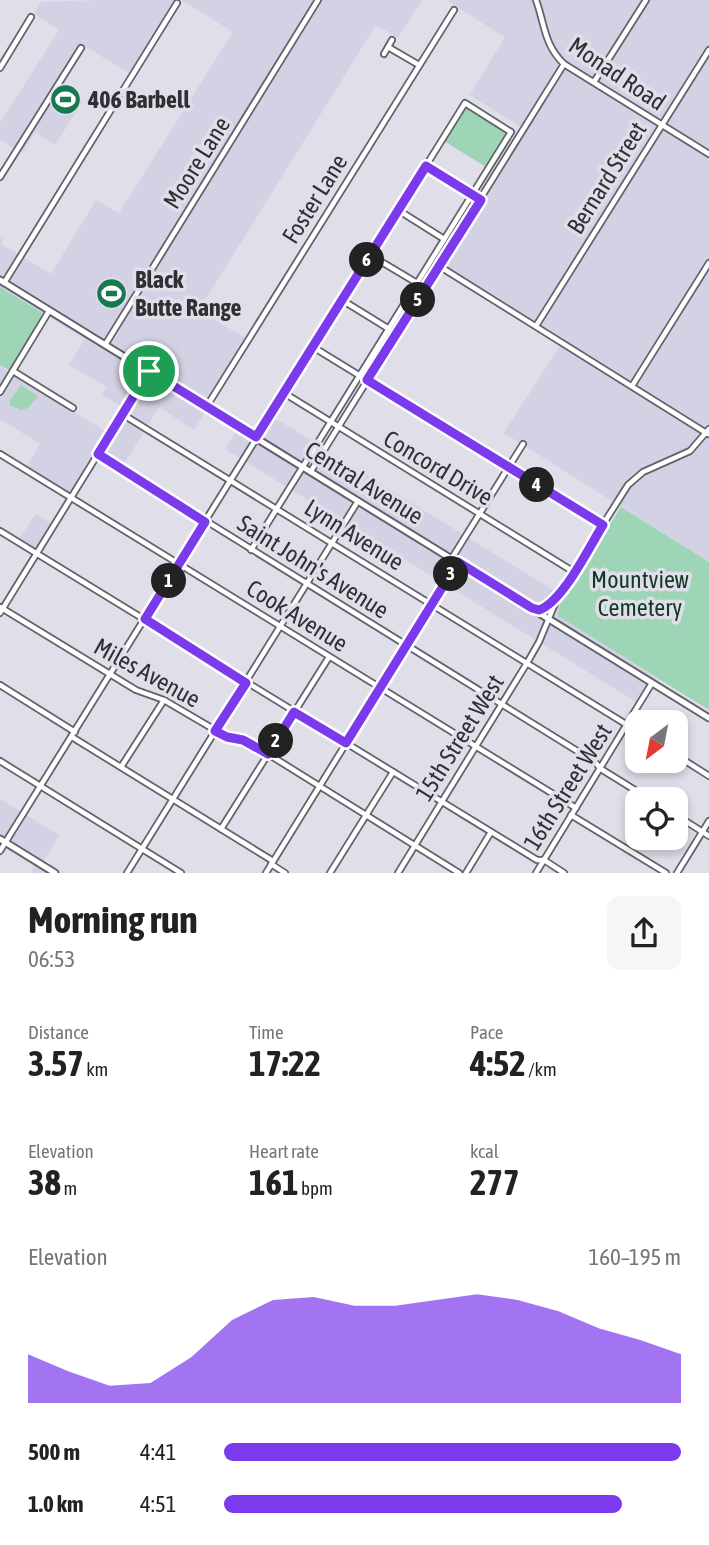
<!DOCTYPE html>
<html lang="en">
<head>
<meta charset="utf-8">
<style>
  :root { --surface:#fff; --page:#f6f6f6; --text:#222; --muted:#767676; --accent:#7c3aed }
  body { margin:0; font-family:"Asap Condensed",sans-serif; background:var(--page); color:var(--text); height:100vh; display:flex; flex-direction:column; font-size:26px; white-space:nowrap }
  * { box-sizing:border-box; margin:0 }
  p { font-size:23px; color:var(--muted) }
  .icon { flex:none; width:38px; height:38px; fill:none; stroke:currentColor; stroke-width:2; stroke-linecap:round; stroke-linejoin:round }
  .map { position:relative; height:873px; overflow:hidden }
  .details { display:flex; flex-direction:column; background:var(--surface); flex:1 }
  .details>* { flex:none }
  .needle { width:46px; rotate:212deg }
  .buttons { position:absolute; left:625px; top:710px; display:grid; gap:14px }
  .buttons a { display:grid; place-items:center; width:63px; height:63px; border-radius:14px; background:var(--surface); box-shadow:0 4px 10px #0003; font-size:35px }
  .pin { position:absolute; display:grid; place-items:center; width:60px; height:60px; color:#fff; margin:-30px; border:4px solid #fff; border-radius:50%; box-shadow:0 2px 7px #0007 }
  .km { position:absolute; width:35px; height:35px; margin:-18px; border-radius:50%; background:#222; color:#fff; font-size:19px; line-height:35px; text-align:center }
  .round { display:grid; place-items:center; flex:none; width:74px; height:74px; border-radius:14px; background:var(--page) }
  .summary { display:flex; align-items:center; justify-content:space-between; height:119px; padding:0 28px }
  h1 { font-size:38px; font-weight:700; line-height:52px }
  .stats { display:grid; grid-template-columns:repeat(3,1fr); gap:10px; height:119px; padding:7px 28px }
  .stats div { display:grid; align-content:center }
  .stats b { font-size:35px; font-weight:700 }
  .stats small { font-size:19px; font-weight:400 }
  .stats p { font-size:19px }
  .chart { height:196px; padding:14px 28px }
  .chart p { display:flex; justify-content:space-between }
  .chart svg { width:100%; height:126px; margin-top:7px; fill:var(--accent); opacity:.7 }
  ul { padding:0 28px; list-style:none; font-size:23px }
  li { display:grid; grid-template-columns:112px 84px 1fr; align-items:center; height:52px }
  li i { height:18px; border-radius:9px; background:var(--accent) }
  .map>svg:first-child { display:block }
  .built { fill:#d3d1e4 }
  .green { fill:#9dd5b6 }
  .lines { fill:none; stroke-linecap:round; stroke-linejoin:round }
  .minor-casing { stroke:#61616a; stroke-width:8 }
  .major-casing { stroke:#61616a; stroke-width:9 }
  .minor { stroke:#fff; stroke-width:4.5 }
  .major { stroke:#fff; stroke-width:5 }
  .route-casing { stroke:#fff; stroke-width:14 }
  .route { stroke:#7c3aed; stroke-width:9 }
  .labels { text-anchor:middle; stroke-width:7; stroke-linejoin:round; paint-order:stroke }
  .street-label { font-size:24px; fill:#303034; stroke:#dfdee9 }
  .poi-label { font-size:24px; font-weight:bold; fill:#303034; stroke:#dfdee9; text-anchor:start }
  .park-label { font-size:24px; fill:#113926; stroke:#dfdee9 }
</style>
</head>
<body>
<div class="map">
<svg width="709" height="873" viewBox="0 0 709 873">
  <rect width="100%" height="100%" fill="#dfdee9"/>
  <g class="built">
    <polygon points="101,0 176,0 130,74 83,45 58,85 83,101 55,145 35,132 22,153 0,140 0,123 59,30 34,14 41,2"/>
    <polygon points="181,0 422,0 398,38 376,25 199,310 248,340 194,430 159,407 121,469 98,455 71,497 25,469 40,444 0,419 0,365 11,374 110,434 126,409 102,395 107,387 69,365 85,339 0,287 0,236 4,238 1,244 51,274 96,200 119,213 233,32"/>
    <polygon points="446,0 709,0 709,562 504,433 562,342 439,266 524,129 470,95 505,37"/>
    <polygon points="270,415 564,597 560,603 558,616 656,678 640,704 225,449 239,426 256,437"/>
    <polygon points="36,514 54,525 37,554 17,542"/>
    <polygon points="0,799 59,835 42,864 55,873 30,873 37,861 6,842 0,851"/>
  </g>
  <g class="green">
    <polygon points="466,106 508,132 486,167 444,141"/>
    <polygon points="0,287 44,314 9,370 0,365"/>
    <polygon points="21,385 38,396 28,408 21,410 10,405 10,400"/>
    <polygon points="621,507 709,562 709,710 558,616 560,603"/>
  </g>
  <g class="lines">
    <defs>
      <g id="minor">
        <path d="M 536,0 C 545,25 544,45 564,64 L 709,154"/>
        <polyline points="388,47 419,65"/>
        <polyline points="384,54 392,40"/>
        <polyline points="0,68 31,17"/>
        <polyline points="594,82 646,0"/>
        <polyline points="426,166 481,200"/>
        <polyline points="0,177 81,48"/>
        <polyline points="398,210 444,239"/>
        <polyline points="370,255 417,283"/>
        <polyline points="439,266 708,434"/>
        <polyline points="4,283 177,3"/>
        <polyline points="342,300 389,329"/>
        <polyline points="536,326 709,50"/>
        <polyline points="105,345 318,0"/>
        <polyline points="313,347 603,525"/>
        <polyline points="13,371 73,408"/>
        <polyline points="632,386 709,263"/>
        <polyline points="0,392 49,311"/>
        <polyline points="284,393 574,572"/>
        <polyline points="207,406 454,10"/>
        <polyline points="122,414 637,731"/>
        <polyline points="0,454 576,808"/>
        <polyline points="98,454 595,762 601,769 651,800"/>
        <polyline points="311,471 564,64"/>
        <polyline points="0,531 537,860 544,860 564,873"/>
        <polyline points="452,558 523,444"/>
        <polyline points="0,607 136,690 164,700 227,737 243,740 268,754 459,873"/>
        <polyline points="535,609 543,609 556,598"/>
        <polyline points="0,613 149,371"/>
        <polyline points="0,685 75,732"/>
        <polyline points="72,737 273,861"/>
        <polyline points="676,755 709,776"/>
        <polyline points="0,761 181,873"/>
        <polyline points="121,767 164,700"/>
        <polyline points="571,815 666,873"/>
        <polyline points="676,815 709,836"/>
        <polyline points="221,829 329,657"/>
        <polyline points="0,851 465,103 511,132 251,550"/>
        <polyline points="271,864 285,873"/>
        <polyline points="127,873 358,501"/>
        <polyline points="266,873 458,562"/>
        <polyline points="330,873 393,772"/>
        <polyline points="398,873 527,663 539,642 559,594 628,485 643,472 690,451 709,429"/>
        <polyline points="466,873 491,832"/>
        <polyline points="536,873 652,683"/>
        <polyline points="677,873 709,821"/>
      </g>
      <g id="major">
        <polyline points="0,280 709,718"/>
        <polyline points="0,839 55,873"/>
      </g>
    </defs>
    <use href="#minor" class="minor-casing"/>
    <use href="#major" class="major-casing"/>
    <use href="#minor" class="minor"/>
    <use href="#major" class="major"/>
  </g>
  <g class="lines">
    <defs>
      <path id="route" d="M 426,166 L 481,200 L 367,380 L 603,525 C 589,547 563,602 539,610 L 532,608 L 458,562 L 346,743 L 294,712 L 268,754 L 243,740 L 227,737 L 215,731 L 246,683 L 145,619 L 205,522 L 98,454 L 149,371 L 256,437 Z"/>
    </defs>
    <use href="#route" class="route-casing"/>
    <use href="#route" class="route"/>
  </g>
  <defs>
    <symbol id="stadium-disc" viewBox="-11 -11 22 22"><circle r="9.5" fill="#177950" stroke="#dfdee9"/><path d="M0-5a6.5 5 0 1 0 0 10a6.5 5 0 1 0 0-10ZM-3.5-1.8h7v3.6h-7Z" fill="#fff"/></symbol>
  </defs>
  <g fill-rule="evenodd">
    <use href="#stadium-disc" x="48" y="82" width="35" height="35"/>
    <use href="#stadium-disc" x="94" y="276" width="35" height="35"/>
  </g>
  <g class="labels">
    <g class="street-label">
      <text transform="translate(617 74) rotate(34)" y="8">Monad Road</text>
      <text transform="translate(197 163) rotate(-58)" y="8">Moore Lane</text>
      <text transform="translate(607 178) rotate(-58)" y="8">Bernard Street</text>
      <text transform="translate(315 199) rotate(-58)" y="8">Foster Lane</text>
      <text transform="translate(438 468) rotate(31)" y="8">Concord Drive</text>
      <text transform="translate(364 483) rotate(32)" y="8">Central Avenue</text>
      <text transform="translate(354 535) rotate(32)" y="8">Lynn Avenue</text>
      <text transform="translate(313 567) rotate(32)" y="8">Saint John's Avenue</text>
      <text transform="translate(297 616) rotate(32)" y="8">Cook Avenue</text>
      <text transform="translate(147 673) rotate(29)" y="8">Miles Avenue</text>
      <text transform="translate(460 738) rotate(-58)" y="8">15th Street West</text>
      <text transform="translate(568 787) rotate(-58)" y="8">16th Street West</text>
    </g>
    <g class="poi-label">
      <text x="88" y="108">406 Barbell</text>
      <text x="135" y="288">Black<tspan x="135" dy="28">Butte Range</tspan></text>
    </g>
    <g class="park-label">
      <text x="640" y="588">Mountview<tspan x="640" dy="28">Cemetery</tspan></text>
    </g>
  </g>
</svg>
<div class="buttons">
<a><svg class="needle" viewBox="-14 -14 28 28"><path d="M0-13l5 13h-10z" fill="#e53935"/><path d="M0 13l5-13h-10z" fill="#767676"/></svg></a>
<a><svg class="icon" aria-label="locate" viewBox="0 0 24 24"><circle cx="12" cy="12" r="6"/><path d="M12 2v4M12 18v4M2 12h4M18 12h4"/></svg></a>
</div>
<div class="pin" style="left:149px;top:371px;background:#1e9e55"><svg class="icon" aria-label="arrive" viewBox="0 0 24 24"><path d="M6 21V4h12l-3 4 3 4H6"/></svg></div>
<b class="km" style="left:169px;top:581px">1</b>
<b class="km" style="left:276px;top:741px">2</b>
<b class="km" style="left:451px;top:574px">3</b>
<b class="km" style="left:537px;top:485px">4</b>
<b class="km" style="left:418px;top:300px">5</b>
<b class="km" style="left:367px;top:260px">6</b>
</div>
<section class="details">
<div class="summary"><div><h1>Morning run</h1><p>06:53</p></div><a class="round"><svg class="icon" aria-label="share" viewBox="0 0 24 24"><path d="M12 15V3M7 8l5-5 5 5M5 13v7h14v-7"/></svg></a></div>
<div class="stats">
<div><p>Distance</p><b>3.57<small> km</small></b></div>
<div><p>Time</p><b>17:22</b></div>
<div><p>Pace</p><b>4:52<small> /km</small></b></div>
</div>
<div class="stats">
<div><p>Elevation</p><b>38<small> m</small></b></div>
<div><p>Heart rate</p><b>161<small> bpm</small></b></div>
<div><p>kcal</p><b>277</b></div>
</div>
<div class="chart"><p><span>Elevation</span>160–195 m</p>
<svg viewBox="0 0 160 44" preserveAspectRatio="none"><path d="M0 44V27L10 33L20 38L30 37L40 28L50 15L60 8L70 7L80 10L90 10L100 8L110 6L120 8L130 12L140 18L150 22L160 27V44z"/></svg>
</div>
<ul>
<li><b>500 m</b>4:41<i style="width:100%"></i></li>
<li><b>1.0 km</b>4:51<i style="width:87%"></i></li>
</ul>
</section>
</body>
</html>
